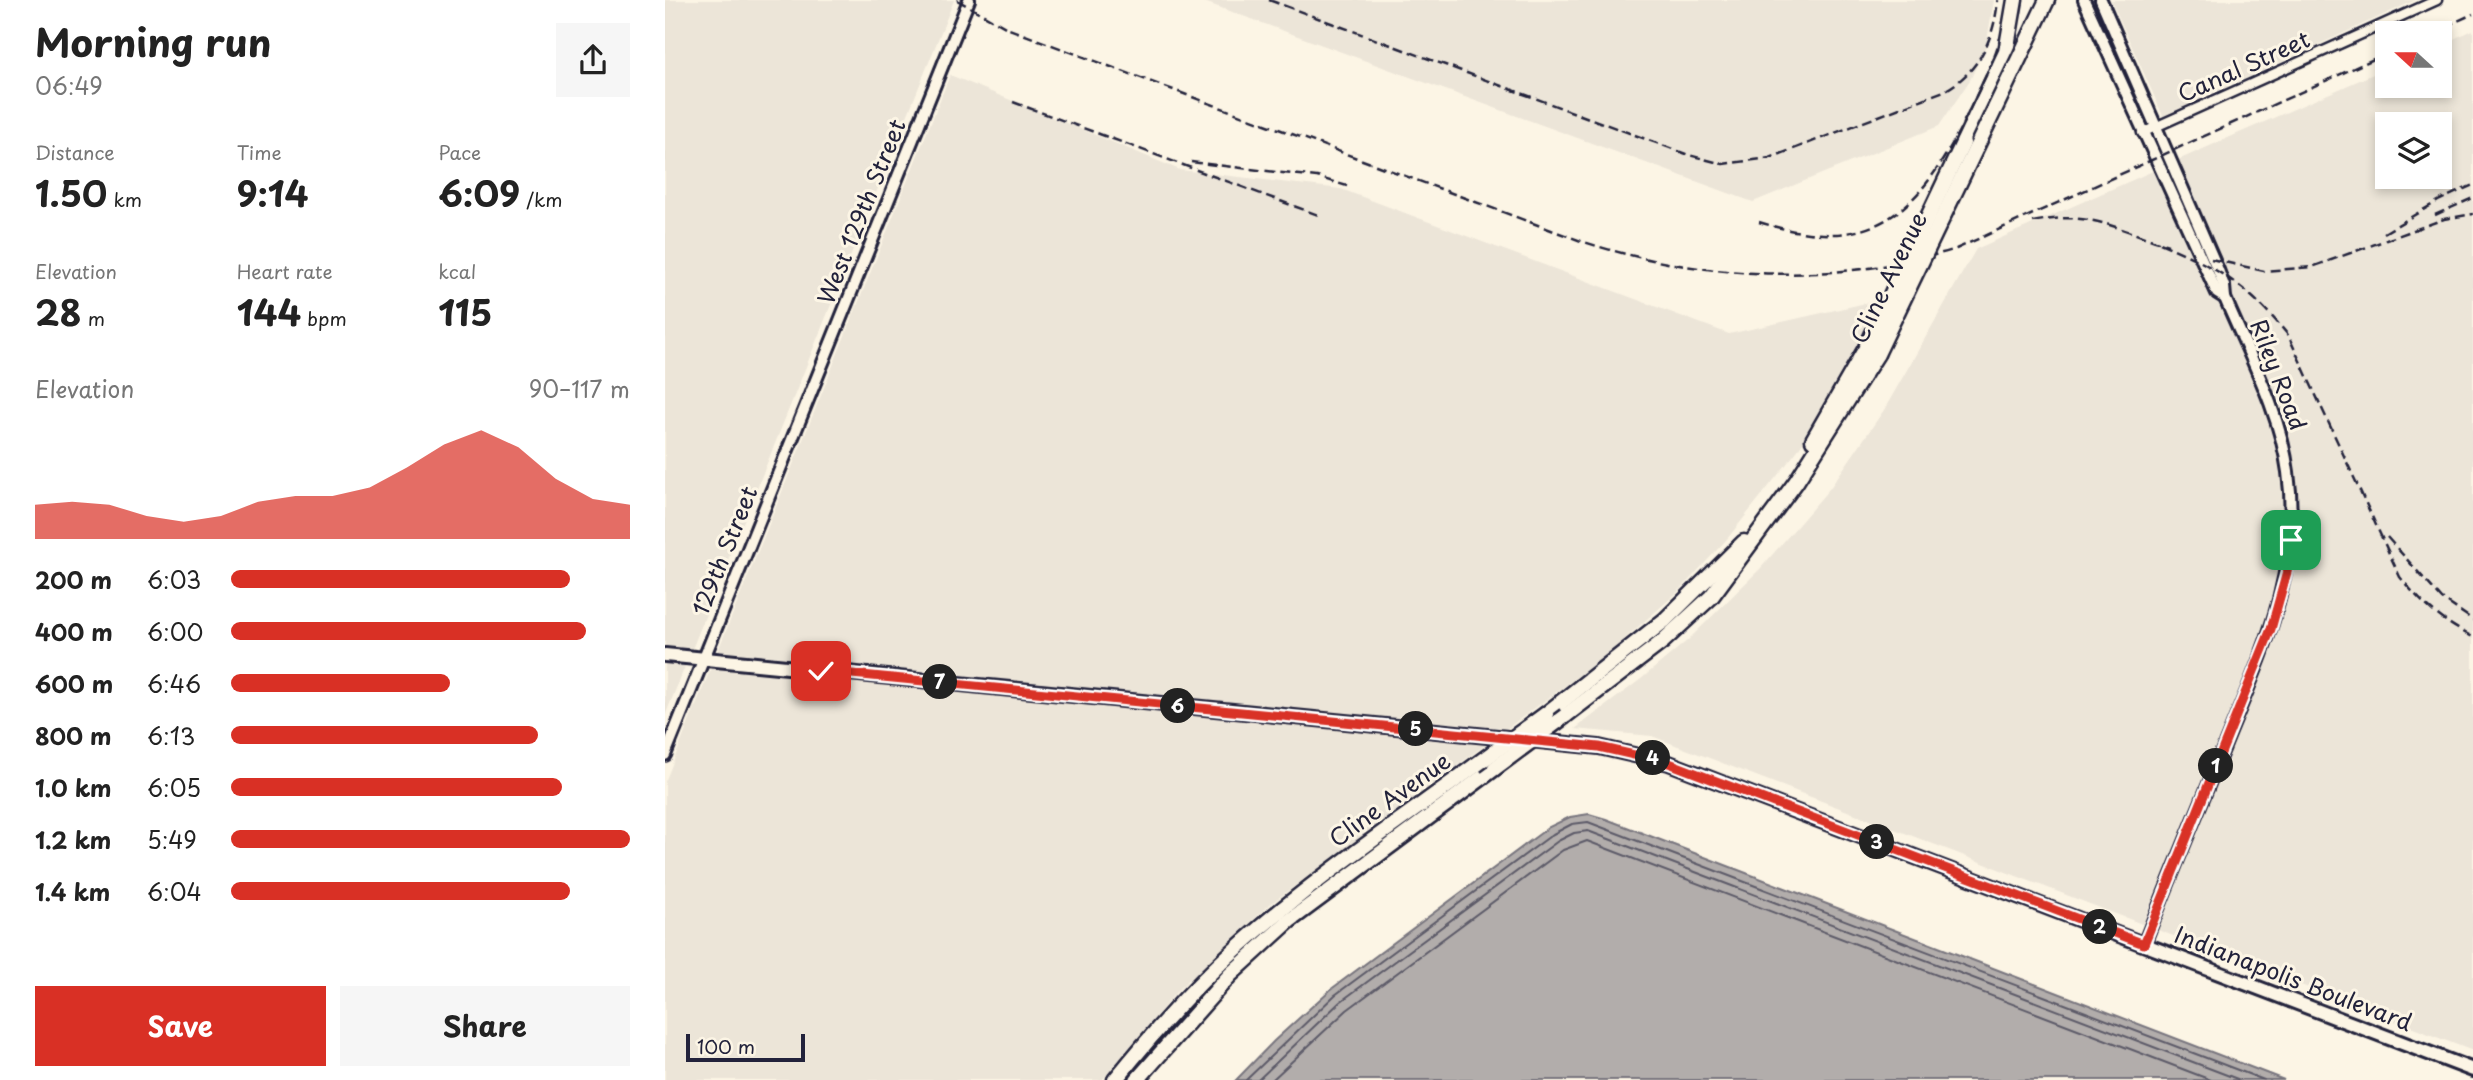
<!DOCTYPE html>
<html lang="en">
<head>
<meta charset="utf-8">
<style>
  :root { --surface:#fff; --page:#f6f6f6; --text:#222; --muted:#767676; --accent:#d93025 }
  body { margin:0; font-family:"Playpen Sans",sans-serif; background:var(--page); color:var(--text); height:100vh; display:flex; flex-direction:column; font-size:26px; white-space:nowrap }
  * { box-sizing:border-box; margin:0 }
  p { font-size:23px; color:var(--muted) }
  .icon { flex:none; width:38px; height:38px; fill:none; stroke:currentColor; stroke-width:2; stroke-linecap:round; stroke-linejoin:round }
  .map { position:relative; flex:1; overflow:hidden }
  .details { display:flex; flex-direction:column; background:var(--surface); width:665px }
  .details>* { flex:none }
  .needle { width:46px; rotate:291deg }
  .fabs { position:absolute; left:1710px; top:21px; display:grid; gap:14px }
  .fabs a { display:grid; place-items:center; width:77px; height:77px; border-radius:0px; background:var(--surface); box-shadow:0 4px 10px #0003; font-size:35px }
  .scale { position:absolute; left:21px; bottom:18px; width:119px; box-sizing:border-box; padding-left:7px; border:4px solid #22223b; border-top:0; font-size:19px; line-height:24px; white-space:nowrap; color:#22223b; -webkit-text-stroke:5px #fcf5e5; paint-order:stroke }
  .pin { position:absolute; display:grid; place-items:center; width:60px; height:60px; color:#fff; margin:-30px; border-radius:14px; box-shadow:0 4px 10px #0006 }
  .km { position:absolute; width:35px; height:35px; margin:-18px; border-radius:50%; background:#222; color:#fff; font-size:19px; line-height:35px; text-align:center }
  .round { display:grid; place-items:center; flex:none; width:74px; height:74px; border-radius:0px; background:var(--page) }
  .summary { display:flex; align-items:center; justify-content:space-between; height:119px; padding:0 35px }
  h1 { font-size:38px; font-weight:700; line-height:52px }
  .stats { display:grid; grid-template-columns:repeat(3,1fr); gap:10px; height:119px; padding:7px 35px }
  .stats div { display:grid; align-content:center }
  .stats b { font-size:35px; font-weight:700 }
  .stats small { font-size:19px; font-weight:400 }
  .stats p { font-size:19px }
  .chart { height:196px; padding:14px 35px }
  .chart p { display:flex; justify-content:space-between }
  .chart svg { width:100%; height:126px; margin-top:7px; fill:var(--accent); opacity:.7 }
  .button { display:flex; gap:14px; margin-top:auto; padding:14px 35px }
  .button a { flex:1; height:80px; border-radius:0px; background:var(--accent); color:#fff; font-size:28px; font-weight:700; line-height:80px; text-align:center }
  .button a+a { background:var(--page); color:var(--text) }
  ul { padding:0 35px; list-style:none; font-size:23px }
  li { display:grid; grid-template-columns:112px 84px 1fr; align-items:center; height:52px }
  li i { height:18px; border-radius:9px; background:var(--accent) }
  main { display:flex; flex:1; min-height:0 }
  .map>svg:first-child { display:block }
  .built { fill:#ece5d8; fill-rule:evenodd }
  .water { fill:#b2adab; stroke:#78757e; stroke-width:2 }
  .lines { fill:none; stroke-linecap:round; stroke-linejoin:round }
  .shore { stroke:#5c5a68; stroke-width:2 }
  .minor-casing { stroke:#22223b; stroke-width:13 }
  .secondary-casing { stroke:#22223b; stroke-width:16 }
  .primary-casing { stroke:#22223b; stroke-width:18 }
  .motorway-casing { stroke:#22223b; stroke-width:19 }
  .minor { stroke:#fcf5e5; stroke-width:8 }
  .secondary { stroke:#fcf5e5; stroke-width:10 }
  .primary { stroke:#fcf5e5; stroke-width:12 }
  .motorway { stroke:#fcf5e5; stroke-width:14 }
  .rail { stroke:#22223b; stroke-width:2.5; stroke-dasharray:10 5; stroke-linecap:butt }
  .motorway-bridge-casing { stroke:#22223b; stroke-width:19; stroke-linecap:butt }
  .motorway-bridge { stroke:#fcf5e5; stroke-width:14 }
  .route-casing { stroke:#fff; stroke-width:14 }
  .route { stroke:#d93025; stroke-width:9 }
  .labels { text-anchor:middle; stroke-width:6; stroke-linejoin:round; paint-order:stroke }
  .street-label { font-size:23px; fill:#22223b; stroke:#fcf5e5 }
</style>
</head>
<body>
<main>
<section class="details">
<div class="summary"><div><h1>Morning run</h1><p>06:49</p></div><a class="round"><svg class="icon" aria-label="share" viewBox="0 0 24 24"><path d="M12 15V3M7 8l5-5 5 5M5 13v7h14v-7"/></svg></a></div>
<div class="stats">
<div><p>Distance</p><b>1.50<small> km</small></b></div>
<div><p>Time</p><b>9:14</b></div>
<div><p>Pace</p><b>6:09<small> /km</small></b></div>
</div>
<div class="stats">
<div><p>Elevation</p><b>28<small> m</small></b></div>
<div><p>Heart rate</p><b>144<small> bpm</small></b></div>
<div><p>kcal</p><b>115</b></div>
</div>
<div class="chart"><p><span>Elevation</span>90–117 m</p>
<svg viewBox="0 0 160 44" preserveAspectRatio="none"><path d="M0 44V32L10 31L20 32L30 36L40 38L50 36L60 31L70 29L80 29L90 26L100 19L110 11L120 6L130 12L140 23L150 30L160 32V44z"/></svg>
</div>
<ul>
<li><b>200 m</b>6:03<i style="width:85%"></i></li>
<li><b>400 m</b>6:00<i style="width:89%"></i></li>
<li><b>600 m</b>6:46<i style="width:55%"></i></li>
<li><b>800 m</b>6:13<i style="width:77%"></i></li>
<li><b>1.0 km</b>6:05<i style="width:83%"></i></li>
<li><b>1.2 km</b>5:49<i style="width:100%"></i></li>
<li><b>1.4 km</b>6:04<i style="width:85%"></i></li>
</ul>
<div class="button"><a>Save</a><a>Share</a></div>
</section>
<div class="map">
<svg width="1808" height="1080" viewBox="0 0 1808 1080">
  <rect width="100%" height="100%" fill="#fcf5e5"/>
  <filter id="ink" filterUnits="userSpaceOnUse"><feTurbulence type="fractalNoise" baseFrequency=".0143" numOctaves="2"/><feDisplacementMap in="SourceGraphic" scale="14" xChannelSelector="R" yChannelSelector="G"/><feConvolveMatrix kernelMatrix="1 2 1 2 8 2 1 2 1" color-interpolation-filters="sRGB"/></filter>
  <g filter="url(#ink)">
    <g class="built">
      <polygon points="0,0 289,0 0,716"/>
      <polygon points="534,0 1329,0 1321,46 1305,80 1274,126 1088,202"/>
      <polygon points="1446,0 1751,0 1498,116"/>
      <path d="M 1808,30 L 1808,1051 L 987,736 L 910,729 L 976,679 L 1023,640 L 1095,569 L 1165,488 L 1219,410 L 1311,249 L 1722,68 L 1722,86 L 1774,86 L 1775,45 ZM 1722,124 L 1774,124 L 1774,177 L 1722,177 Z"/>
      <polygon points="285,75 515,170 676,189 1064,334 1210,301 1195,346 1168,395 1132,451 1062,539 1014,591 940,656 604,905 513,990 437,1080 0,1080 0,782"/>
    </g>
    <polygon class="water" points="924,814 941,819 1619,1080 571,1080 609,1041 665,990 884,827 905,817"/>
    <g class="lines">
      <g class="shore">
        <polyline points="581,1080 670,995 888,834 907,824 923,822 1599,1080"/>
        <polyline points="593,1080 675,1002 893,841 909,833 923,831 1575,1080"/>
        <polyline points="607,1080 682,1010 898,850 922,841 1546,1080"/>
      </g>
      <defs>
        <polyline id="minor" points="1477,133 1772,0"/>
        <g id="secondary">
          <polyline points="1419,0 1552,293 1560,298"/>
          <path d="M 1436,0 L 1553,270 L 1559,286 L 1560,298 C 1584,355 1615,411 1623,472 C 1637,575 1596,655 1559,747 C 1532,813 1505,878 1479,944"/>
          <polyline points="0,755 304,0"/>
        </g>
        <polyline id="primary" points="0,655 934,747 1004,763 1808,1070"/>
        <g id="motorway">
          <polyline points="1360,46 1382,0"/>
          <polyline points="1298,143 1341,52 1350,0"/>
          <polyline points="1148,440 1201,348"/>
          <polyline points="881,714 1000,620 1079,542"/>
          <polyline points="900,716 997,642 1046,597 1131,482 1212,354"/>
          <path d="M 450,1080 C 488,1033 528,987 573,947 C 647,880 731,824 811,765"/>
          <polyline points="472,1080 565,975 624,921 830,768"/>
        </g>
      </defs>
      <use href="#minor" class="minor-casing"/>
      <use href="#secondary" class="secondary-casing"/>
      <use href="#primary" class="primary-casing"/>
      <use href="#motorway" class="motorway-casing"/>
      <use href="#minor" class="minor"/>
      <use href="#secondary" class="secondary"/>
      <use href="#primary" class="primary"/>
      <use href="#motorway" class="motorway"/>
      <g class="rail">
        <path d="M 292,0 L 344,29 L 368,38 L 916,241 C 1034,280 1171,286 1291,249 L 1722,53"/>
        <path d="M 604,0 L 1024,155 L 1058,164 L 1105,158 L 1279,91 C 1314,72 1329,39 1333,0"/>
        <polyline points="1766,33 1808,14"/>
        <polyline points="348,102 653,215"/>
        <polyline points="526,162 652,177 682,186"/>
        <polyline points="1770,215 1808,198"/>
        <path d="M 1094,222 C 1206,257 1253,215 1301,117 C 1313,91 1328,65 1335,38"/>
        <path d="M 1368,222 C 1425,210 1451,229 1503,245"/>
        <polyline points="1719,233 1775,200 1808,185"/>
        <path d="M 1495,243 C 1553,268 1582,285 1623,335 L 1735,577 C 1756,603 1777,622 1808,637"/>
        <polyline points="1546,259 1599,271 1647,267 1779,219 1808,214"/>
        <polyline points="1722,537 1777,599 1808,620"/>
      </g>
      <defs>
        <g id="motorway-bridge">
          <polyline points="1201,348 1298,143"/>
          <polyline points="1212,354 1360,46"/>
          <polyline points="811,765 881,714"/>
          <polyline points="830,768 900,716"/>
        </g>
      </defs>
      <use href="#motorway-bridge" class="motorway-bridge-casing"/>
      <use href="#motorway-bridge" class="motorway-bridge"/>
    </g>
  </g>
  <g class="lines" filter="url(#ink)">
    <defs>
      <polyline id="route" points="156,671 934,747 1004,763 1479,944 1606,629 1622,572 1626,540"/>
    </defs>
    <use href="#route" class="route-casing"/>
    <use href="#route" class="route"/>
  </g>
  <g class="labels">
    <g class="street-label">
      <text transform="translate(1579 67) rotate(-24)" y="8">Canal Street</text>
      <text transform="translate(197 212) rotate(-68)" y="8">West 129th Street</text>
      <text transform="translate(1224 278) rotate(-64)" y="8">Cline Avenue</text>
      <text transform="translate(1613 375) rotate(69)" y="8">Riley Road</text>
      <text transform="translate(60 551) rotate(-68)" y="8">129th Street</text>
      <text transform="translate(725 800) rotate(-36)" y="8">Cline Avenue</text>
      <text transform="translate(1628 979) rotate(21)" y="8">Indianapolis Boulevard</text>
    </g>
  </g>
</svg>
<div class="fabs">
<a><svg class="needle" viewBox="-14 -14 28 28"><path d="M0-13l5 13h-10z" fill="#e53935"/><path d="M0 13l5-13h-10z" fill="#767676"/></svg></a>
<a><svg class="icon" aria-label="layers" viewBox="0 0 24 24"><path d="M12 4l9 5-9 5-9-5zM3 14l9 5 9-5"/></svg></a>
</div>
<div class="scale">100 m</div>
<div class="pin" style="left:1626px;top:540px;background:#1e9e55"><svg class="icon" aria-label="arrive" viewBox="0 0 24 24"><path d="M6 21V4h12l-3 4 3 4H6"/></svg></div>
<div class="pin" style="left:156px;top:671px;background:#d93025"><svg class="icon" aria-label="check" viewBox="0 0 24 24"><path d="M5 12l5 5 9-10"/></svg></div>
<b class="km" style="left:1551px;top:766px">1</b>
<b class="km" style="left:1435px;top:927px">2</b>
<b class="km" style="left:1212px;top:842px">3</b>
<b class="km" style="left:988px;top:758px">4</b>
<b class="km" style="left:751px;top:729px">5</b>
<b class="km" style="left:513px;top:706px">6</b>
<b class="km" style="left:275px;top:682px">7</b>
</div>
</main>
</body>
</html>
